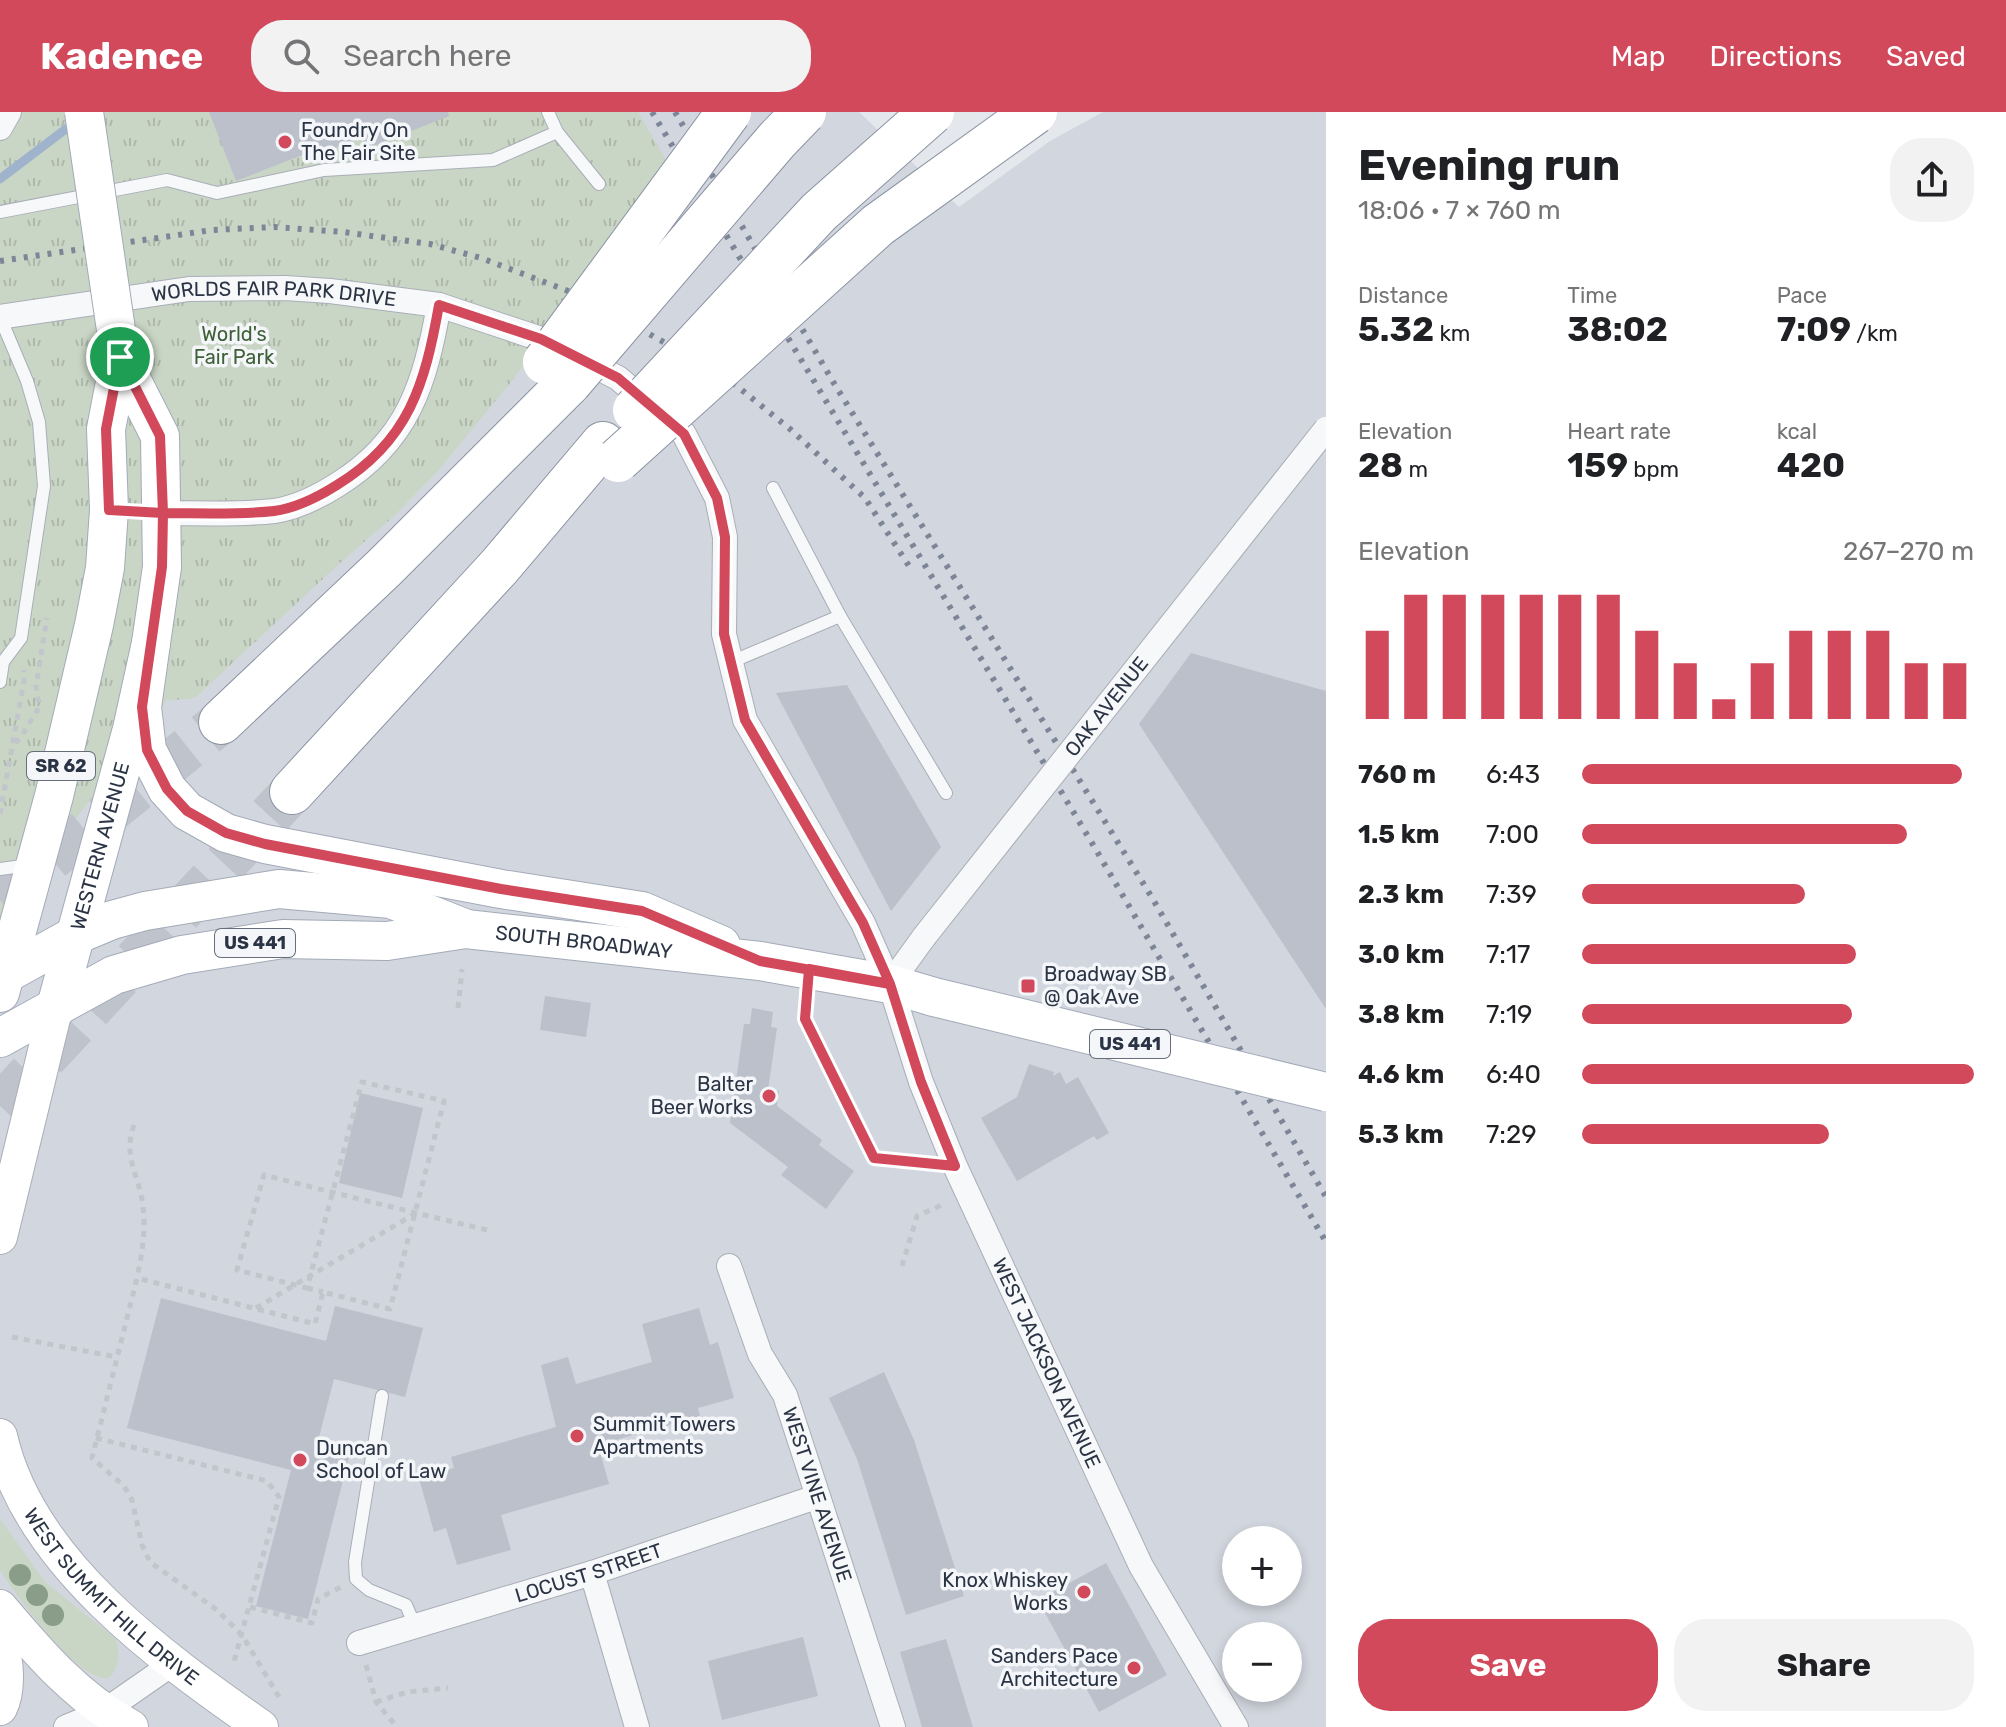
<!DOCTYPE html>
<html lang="en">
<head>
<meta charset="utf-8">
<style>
  :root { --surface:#fff; --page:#f2f2f2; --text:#202124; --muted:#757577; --accent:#d1495b }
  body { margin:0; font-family:Rubik,sans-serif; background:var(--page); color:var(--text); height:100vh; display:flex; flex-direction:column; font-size:30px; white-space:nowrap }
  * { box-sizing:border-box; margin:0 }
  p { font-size:26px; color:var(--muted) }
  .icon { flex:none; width:44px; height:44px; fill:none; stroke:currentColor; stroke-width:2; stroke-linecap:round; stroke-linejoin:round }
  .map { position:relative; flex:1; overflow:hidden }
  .drawer { display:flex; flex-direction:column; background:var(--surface); width:680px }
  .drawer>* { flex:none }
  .controls { position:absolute; left:1222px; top:1414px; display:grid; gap:16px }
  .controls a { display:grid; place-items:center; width:80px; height:80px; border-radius:50%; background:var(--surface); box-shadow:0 4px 12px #0003; font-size:40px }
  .pin { position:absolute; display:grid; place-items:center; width:68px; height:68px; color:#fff; margin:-34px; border:4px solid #fff; border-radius:50%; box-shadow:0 2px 8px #0007 }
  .round { display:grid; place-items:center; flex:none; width:84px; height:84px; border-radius:32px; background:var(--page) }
  .head { display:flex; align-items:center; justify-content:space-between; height:136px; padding:0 32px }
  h1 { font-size:44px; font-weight:700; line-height:60px }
  .metrics { display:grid; grid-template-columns:repeat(3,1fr); gap:12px; height:136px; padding:8px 32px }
  .metrics div { display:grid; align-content:center }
  .metrics b { font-size:34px; font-weight:700 }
  .metrics small { font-size:22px; font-weight:400 }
  .metrics p { font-size:22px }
  .chart { height:224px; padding:16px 32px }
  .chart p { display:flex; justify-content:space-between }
  .chart svg { width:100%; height:144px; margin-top:8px; stroke:var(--accent); stroke-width:6 }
  .cta { display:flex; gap:16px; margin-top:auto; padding:16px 32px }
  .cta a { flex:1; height:92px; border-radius:32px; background:var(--accent); color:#fff; font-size:32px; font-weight:700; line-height:92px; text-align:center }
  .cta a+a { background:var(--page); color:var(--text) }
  ul { padding:0 32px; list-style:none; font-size:26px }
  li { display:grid; grid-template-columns:128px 96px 1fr; align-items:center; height:60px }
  li i { height:20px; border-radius:10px; background:var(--accent) }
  header { display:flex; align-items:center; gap:48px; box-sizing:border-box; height:112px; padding:0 40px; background:var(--accent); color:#fff }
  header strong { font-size:38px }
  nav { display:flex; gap:44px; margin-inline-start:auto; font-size:28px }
  .search { width:560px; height:72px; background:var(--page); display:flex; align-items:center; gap:20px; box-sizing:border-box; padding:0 28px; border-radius:32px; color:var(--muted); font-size:30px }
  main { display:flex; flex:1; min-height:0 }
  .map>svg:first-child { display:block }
  .built { fill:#d2d6de; fill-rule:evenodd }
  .green { fill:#c9d6c5 }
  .park { fill:url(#park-tufts) }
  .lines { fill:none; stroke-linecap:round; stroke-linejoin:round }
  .stream { stroke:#9fb4cc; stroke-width:9 }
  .building { fill:#bbc0ca }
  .highway-tunnel { stroke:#bfc3cb; stroke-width:44; stroke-dasharray:44 22; stroke-linecap:butt }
  .lane-casing { stroke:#a9aeb7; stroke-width:14 }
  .street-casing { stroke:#a9aeb7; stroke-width:26 }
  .secondary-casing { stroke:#a9aeb7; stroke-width:36 }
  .primary-casing { stroke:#a3abb8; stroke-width:40 }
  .highway-casing { stroke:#8b94a3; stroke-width:46 }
  .path { stroke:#c2c5cb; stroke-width:5; stroke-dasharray:6 6; stroke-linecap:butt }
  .lane { stroke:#f7f8fa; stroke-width:12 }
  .street { stroke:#f7f8fa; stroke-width:24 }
  .secondary { stroke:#fff; stroke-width:34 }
  .primary { stroke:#fff; stroke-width:38 }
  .highway { stroke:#fff; stroke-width:44 }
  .rail { stroke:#7d8696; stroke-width:6; stroke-dasharray:4 8; stroke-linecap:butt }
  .street-bridge-casing { stroke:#a9aeb7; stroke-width:26; stroke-linecap:butt }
  .primary-bridge-casing { stroke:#a3abb8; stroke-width:40; stroke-linecap:butt }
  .highway-bridge-casing { stroke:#8b94a3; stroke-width:46; stroke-linecap:butt }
  .street-bridge { stroke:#f7f8fa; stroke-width:24 }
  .primary-bridge { stroke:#fff; stroke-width:38 }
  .highway-bridge { stroke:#fff; stroke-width:44 }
  .tree { fill:#899d89 }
  .route-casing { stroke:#fff; stroke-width:16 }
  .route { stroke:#d1495b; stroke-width:10 }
  .poi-dot { fill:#d1495b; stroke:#f4f6f9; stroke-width:3 }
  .labels { text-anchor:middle; stroke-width:7; stroke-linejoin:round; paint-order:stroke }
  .shield { fill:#f4f6f9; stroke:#676e7b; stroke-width:2 }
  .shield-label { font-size:18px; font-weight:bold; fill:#2b3445 }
  .poi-label { font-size:20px; fill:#2b3445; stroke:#f4f6f9; text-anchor:start }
  .street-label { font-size:20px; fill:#2b3445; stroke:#f4f6f9 }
  .park-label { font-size:20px; fill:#3f6138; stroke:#f4f6f9 }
</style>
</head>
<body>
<header>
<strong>Kadence</strong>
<div class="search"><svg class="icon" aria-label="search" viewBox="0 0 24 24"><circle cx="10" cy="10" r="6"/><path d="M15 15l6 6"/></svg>Search here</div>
<nav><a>Map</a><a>Directions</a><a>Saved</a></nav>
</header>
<main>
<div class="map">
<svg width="1326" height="1615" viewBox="0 0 1326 1615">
  <defs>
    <pattern id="park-tufts" width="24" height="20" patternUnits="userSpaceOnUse" patternTransform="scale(2)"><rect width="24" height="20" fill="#c9d6c5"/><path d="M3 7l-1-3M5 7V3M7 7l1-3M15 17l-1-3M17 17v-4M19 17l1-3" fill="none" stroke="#adb8ab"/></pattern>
  </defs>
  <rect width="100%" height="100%" fill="#e4e7ec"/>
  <path class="built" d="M 0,0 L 859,0 L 959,95 L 1050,29 L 1103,0 L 1326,0 L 1326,1615 L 0,1615 ZM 1236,1428 L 1288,1428 L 1288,1480 L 1236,1480 ZM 1236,1524 L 1288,1524 L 1288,1576 L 1236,1576 Z"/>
  <path class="green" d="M 0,1407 L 45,1470 L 116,1527 C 120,1540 119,1556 109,1566 C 79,1571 20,1487 3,1463 L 0,1458 Z"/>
  <polygon class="park" points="0,0 638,0 669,53 511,270 437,360 394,404 341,450 197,584 190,587 167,588 0,805"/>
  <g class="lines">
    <polyline class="stream" points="0,67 75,10"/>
  </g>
  <g class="building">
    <polygon points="209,0 448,0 449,4 366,37 362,25 322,41 320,36 236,69"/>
    <polygon points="1191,541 1326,579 1326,897 1139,612"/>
    <polygon points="847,573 941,735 891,799 776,581"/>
    <polygon points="545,884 591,891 586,925 540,918"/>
    <polygon points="752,896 773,900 771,915 777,916 768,978 779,979 777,994 822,1028 819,1033 854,1059 826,1097 781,1063 788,1055 730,1011 744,912 750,912"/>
    <polygon points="1029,952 1054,960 1053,964 1060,960 1066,972 1078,965 1109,1021 1097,1028 1094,1024 1017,1069 981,1006 1017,985"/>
    <polygon points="360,981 423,996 402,1086 339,1071"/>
    <polygon points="161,1186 326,1229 335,1194 423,1216 405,1285 334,1267 318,1329 351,1337 308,1507 256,1494 291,1358 127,1316"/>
    <polygon points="699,1196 710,1233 718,1230 734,1286 698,1296 700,1304 598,1333 609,1372 501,1403 511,1438 457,1453 446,1416 434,1420 419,1366 454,1356 451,1345 556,1315 541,1253 568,1245 576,1272 652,1250 642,1212"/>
    <polygon points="884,1260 914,1328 964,1484 906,1503 857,1347 829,1286"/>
    <polygon points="1106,1451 1167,1563 1099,1600 1038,1488"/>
    <polygon points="803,1525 818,1584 722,1608 708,1549"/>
    <polygon points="946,1527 973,1615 922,1615 900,1540"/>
  </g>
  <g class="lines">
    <g class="highway-tunnel">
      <polyline points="0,788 221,610"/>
      <polyline points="0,994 292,680"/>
    </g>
    <defs>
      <g id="lane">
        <polyline points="548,0 557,20 599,72"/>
        <polyline points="0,100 167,68 217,81 324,58 493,48 557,20"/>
        <polyline points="0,205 27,269 39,310 44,374 21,526 3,550 0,570"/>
        <polyline points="773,376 840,504"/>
        <polyline points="731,550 840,504 946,681"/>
        <polyline points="0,757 29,753"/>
        <polyline points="809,861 805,907 874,1046 955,1054"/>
        <polyline points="382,1284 355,1450 356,1467 369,1478 406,1493 415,1514"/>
      </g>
      <g id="street">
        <polyline points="0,16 9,0"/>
        <path id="s1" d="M 0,205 L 189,177 L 285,176 L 330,179 L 439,193 L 541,227 L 618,266 L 684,322 L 717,386 L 725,425 L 724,522 L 745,608 L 863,811 L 890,872 L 921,970 L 955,1054 L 1141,1454 L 1236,1615"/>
        <path d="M 163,401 C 200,401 238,403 274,399 C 296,396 318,385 337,373 C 408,329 425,272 439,193"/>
        <polyline points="890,872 924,825"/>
        <path id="s2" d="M 729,1154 L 760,1242 L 785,1283 L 893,1615"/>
        <polyline points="592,1461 637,1615"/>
        <path id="s3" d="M 359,1531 L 592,1461 L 816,1385"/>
        <polyline points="66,1615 103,1600 175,1550"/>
      </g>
      <g id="secondary">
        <polyline points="0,1125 55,898"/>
        <path id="s4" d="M 0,1324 C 28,1450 161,1545 261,1615"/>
        <path d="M 0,1495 C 39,1541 77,1586 131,1615"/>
        <path d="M 0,1530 C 7,1548 9,1578 0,1596"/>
      </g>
      <g id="primary">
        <polyline points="151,531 142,595 147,638 167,677 187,699 226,721 265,732 501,777 642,799 721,833"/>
        <polyline points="0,865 76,823 112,808 145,799 279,777 391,787 464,816"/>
        <polyline points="0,881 54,684 94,513 105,456 109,398 106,317 120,245"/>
        <path id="s5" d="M 55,898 L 132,617 L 151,531 L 162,455 L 160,324 L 120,245"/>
        <path id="s6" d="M 0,926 L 114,863 L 182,843 L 283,827 L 387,829 L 466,817 L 760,849 L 890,872 L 934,885"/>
      </g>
      <g id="highway">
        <polyline points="221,610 385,455 569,271"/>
        <polyline points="292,680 499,455 603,332"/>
      </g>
    </defs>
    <use href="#lane" class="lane-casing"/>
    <use href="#street" class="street-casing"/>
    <use href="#secondary" class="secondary-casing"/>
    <use href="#primary" class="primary-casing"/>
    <use href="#highway" class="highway-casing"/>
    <g class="path">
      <path d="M 15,631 C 25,622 30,608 39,596 L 36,574 L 47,506"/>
      <polyline points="0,702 24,569 24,558"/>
      <polyline points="458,896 462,857"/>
      <path d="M 134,1013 C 122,1046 140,1064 143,1095 C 146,1119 142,1142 137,1166"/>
      <polyline points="902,1154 917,1104 944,1092"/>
      <polyline points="307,1176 323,1180"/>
      <polyline points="256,1196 416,1101"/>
      <polyline points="12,1225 117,1245"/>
      <polyline points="96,1326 267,1369 279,1385 233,1553"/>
      <polyline points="250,1495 312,1511 318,1487 341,1475"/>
      <polyline points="366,1553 376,1590 397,1615"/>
      <path d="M 279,1585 L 242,1523 L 217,1498 L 150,1450 L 142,1433 L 132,1388 L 124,1374 L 92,1346 L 137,1166 L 315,1212 L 323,1180 L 390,1197 L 444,989 L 362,970 L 307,1176 L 237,1158 L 264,1063 C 338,1082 412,1100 487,1118"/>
      <polyline points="376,1590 407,1580 448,1576"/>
    </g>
    <use href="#lane" class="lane"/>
    <use href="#street" class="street"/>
    <use href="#secondary" class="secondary"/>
    <use href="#primary" class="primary"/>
    <use href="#highway" class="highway"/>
    <g class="rail">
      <polyline points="652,0 1092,731 1326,1130"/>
      <polyline points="675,0 835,273 1151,784 1326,1085"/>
      <polyline points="0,149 212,118 274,115 343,120 430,132 481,146 584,185 727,266 790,317 865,386 909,454"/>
    </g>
    <defs>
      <g id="street-bridge">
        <path id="s7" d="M 924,825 L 1326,317"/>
      </g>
      <g id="primary-bridge">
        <polyline points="84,0 120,245"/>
        <polyline points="934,885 1326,980"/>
      </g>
      <g id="highway-bridge">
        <polyline points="545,250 729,0"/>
        <polyline points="569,271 777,28 804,0"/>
        <polyline points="635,298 819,100 932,0"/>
        <polyline points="618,348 878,113 1035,0"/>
      </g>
    </defs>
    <use href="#street-bridge" class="street-bridge-casing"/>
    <use href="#primary-bridge" class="primary-bridge-casing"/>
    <use href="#highway-bridge" class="highway-bridge-casing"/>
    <use href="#street-bridge" class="street-bridge"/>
    <use href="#primary-bridge" class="primary-bridge"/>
    <use href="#highway-bridge" class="highway-bridge"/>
  </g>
  <g class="tree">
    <circle cx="20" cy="1463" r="11"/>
    <circle cx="37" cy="1483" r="11"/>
    <circle cx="53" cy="1503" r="11"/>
  </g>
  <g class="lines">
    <defs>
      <path id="route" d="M 120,245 L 106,317 L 109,398 L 163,401 L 162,455 L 142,595 L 147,638 L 167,677 L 187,699 L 226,721 L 265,732 L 501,777 L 642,799 L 760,849 L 890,872 L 921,970 L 955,1054 L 874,1046 L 805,907 L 809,857 L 890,872 L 863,811 L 745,608 L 724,522 L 725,425 L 717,386 L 684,322 L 618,266 L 541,227 L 439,193 C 425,272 409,329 337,373 C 318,385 297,396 274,399 C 238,403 200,401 163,401 L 160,324 L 120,245"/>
    </defs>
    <use href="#route" class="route-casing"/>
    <use href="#route" class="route"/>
  </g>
  <g class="poi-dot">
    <circle cx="285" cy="30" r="8"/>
    <rect x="1020" y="866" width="16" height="16" rx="4"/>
    <circle cx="769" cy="984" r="8"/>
    <circle cx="577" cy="1324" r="8"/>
    <circle cx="300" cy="1348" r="8"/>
    <circle cx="1084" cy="1480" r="8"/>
    <circle cx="1134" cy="1556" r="8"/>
  </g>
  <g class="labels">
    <g class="shield">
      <rect x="27" y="640" width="68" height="28" rx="6"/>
      <rect x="215" y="817" width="80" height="28" rx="6"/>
      <rect x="1090" y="918" width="80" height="28" rx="6"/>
    </g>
    <g class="shield-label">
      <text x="61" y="660">SR 62</text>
      <text x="255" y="837">US 441</text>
      <text x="1130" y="938">US 441</text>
    </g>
    <g class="poi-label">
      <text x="301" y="25">Foundry On<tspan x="301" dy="23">The Fair Site</tspan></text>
      <text x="1044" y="869">Broadway SB<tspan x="1044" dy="23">@ Oak Ave</tspan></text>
      <text x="753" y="979" text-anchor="end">Balter<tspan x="753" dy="23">Beer Works</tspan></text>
      <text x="593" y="1319">Summit Towers<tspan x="593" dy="23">Apartments</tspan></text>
      <text x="316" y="1343">Duncan<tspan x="316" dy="23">School of Law</tspan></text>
      <text x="1068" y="1475" text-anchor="end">Knox Whiskey<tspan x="1068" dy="23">Works</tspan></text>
      <text x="1118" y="1551" text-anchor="end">Sanders Pace<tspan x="1118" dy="23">Architecture</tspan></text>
    </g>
    <g class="street-label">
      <text dy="7" stroke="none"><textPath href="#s1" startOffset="276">WORLDS FAIR PARK DRIVE</textPath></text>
      <text dy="7" stroke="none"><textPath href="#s7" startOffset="294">OAK AVENUE</textPath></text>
      <text dy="7" stroke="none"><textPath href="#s5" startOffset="170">WESTERN AVENUE</textPath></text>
      <text dy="7" stroke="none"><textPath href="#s6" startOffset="606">SOUTH BROADWAY</textPath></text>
      <text dy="7" stroke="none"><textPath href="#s1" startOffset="1732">WEST JACKSON AVENUE</textPath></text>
      <text dy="7" stroke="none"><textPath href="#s2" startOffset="246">WEST VINE AVENUE</textPath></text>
      <text dy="7" stroke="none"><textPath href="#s3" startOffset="240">LOCUST STREET</textPath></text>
      <text dy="7" stroke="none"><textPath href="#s4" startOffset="200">WEST SUMMIT HILL DRIVE</textPath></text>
    </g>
    <g class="park-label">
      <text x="234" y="229">World's<tspan x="234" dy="23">Fair Park</tspan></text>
    </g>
  </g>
</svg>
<div class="controls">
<a>+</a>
<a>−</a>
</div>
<div class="pin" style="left:120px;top:245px;background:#1e9e55"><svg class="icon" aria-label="arrive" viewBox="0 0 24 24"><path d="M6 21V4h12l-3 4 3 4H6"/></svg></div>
</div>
<section class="drawer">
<div class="head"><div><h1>Evening run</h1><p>18:06 · 7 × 760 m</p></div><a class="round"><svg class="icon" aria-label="share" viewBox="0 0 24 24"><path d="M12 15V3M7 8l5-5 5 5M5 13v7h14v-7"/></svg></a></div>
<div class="metrics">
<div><p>Distance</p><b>5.32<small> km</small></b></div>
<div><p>Time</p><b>38:02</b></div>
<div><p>Pace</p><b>7:09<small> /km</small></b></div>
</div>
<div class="metrics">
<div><p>Elevation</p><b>28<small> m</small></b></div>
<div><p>Heart rate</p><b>159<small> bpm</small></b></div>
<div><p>kcal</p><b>420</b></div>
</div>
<div class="chart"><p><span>Elevation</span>267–270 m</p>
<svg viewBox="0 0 160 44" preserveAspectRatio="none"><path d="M5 44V17M15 44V6M25 44V6M35 44V6M45 44V6M55 44V6M65 44V6M75 44V17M85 44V27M95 44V38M105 44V27M115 44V17M125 44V17M135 44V17M145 44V27M155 44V27"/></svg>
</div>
<ul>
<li><b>760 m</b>6:43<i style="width:97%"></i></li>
<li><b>1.5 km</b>7:00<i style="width:83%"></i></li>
<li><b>2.3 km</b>7:39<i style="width:57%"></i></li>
<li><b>3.0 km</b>7:17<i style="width:70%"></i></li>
<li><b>3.8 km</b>7:19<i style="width:69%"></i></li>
<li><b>4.6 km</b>6:40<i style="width:100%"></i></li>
<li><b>5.3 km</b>7:29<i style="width:63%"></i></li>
</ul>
<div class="cta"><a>Save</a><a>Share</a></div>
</section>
</main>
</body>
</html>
